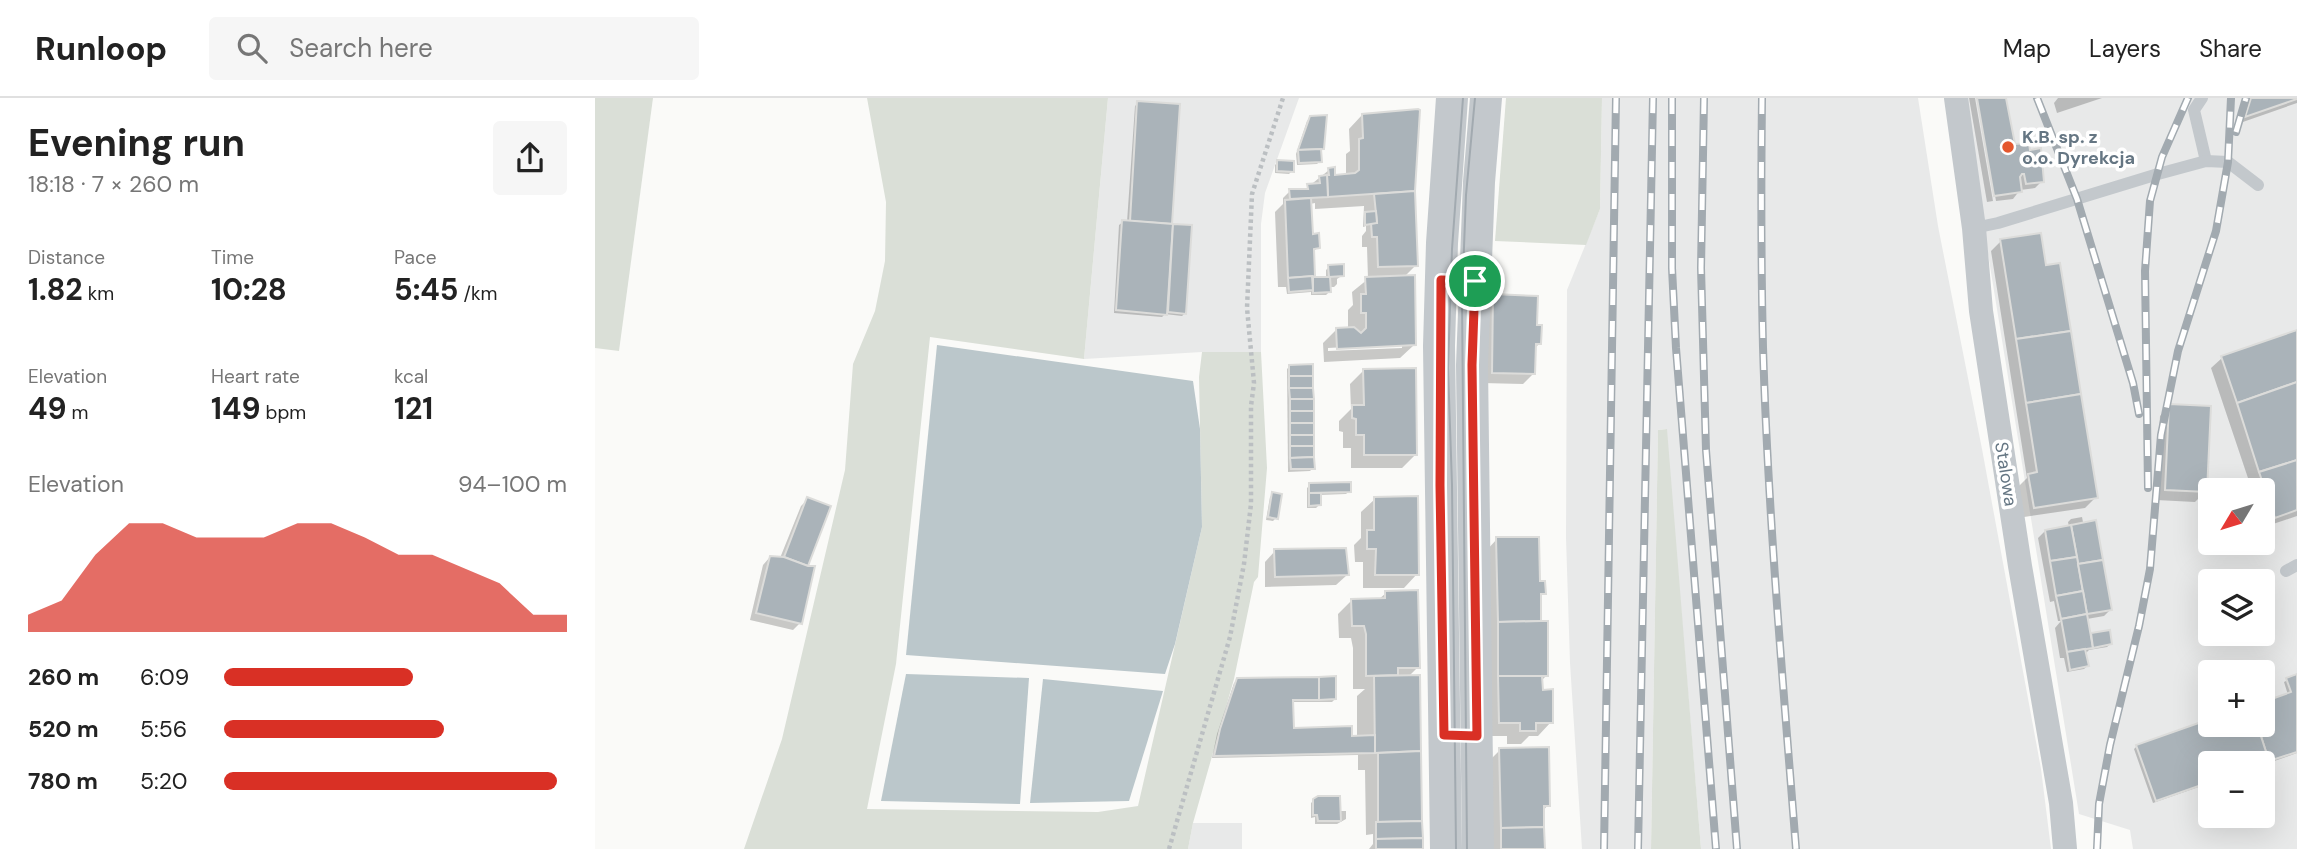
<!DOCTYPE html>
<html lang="en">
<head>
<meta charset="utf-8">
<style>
  :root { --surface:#fff; --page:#f6f6f6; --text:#222; --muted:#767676; --line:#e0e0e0; --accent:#d93025 }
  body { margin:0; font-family:"DM Sans",sans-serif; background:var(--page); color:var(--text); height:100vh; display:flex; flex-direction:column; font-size:26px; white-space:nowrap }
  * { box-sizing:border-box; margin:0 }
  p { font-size:23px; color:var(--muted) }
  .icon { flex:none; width:38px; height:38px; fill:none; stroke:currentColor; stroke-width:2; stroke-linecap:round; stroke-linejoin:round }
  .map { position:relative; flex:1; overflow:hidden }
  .drawer { display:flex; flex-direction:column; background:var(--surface); width:595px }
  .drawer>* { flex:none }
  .needle { width:46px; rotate:232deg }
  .fabs { position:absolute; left:1603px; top:380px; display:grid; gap:14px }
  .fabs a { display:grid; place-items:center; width:77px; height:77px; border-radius:7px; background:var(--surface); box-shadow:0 7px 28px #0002; font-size:35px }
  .pin { position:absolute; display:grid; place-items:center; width:60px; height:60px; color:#fff; margin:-30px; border:4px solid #fff; border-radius:50%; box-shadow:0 2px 7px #0007 }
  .round { display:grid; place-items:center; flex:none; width:74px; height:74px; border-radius:7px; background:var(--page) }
  .overview { display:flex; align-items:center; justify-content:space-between; height:119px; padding:0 28px }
  h1 { font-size:38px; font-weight:700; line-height:52px }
  .stats { display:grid; grid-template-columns:repeat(3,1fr); gap:10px; height:119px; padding:7px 28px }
  .stats div { display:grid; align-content:center }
  .stats b { font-size:30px; font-weight:700 }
  .stats small { font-size:19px; font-weight:400 }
  .stats p { font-size:19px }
  .chart { height:196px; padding:14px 28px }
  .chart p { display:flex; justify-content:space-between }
  .chart svg { width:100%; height:126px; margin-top:7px; fill:var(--accent); opacity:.7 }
  ul { padding:0 28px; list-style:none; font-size:23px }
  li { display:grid; grid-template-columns:112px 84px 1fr; align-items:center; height:52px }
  li i { height:18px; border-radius:9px; background:var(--accent) }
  header { display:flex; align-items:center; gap:42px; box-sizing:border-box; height:98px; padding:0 35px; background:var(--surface); border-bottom:2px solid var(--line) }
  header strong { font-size:33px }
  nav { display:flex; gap:38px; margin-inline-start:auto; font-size:24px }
  .search { width:490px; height:63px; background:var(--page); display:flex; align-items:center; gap:18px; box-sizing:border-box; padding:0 24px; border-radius:7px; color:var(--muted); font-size:26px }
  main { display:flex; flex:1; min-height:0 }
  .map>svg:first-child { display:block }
  .built { fill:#e8e9e9; fill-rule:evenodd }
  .green { fill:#dadfd7 }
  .water { fill:#bbc7cb }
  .shadow { fill:#0003; fill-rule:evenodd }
  .building { fill:#aab3b9; stroke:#dcdcda; stroke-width:2 }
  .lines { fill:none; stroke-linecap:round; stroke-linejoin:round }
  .path { stroke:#bbbfc2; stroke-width:4.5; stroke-dasharray:3.5 3.5; stroke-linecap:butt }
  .service { stroke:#c3c8cc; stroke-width:12 }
  .minor { stroke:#c3c8cc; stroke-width:24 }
  .tertiary { stroke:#c3c8cc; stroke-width:32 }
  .tram { stroke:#a2aab0; stroke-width:2 }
  .rail-casing { stroke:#a2aab0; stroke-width:8 }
  .rail { stroke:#fff; stroke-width:5; stroke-dasharray:16; stroke-linecap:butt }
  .route-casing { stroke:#fff; stroke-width:14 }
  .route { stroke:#d93025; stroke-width:9 }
  .poi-dot { fill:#e4572e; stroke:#fff; stroke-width:2.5 }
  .labels { text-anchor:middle; stroke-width:7; stroke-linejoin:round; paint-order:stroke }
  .poi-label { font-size:18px; font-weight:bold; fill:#657683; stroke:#fff; text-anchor:start }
  .street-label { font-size:18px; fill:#657683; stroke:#fff }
</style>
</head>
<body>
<header>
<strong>Runloop</strong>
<div class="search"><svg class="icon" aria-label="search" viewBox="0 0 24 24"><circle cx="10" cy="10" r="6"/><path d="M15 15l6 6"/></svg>Search here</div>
<nav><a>Map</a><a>Layers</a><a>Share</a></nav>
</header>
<main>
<section class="drawer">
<div class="overview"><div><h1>Evening run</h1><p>18:18 · 7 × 260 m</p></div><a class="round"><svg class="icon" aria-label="share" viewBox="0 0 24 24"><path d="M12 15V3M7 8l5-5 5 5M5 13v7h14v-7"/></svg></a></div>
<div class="stats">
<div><p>Distance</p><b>1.82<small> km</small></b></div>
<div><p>Time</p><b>10:28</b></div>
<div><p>Pace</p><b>5:45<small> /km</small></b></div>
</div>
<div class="stats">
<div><p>Elevation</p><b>49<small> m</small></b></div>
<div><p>Heart rate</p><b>149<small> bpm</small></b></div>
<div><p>kcal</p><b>121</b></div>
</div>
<div class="chart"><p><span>Elevation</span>94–100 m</p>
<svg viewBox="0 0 160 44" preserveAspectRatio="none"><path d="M0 44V38L10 33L20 17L30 6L40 6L50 11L60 11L70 11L80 6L90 6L100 11L110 17L120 17L130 22L140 27L150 38L160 38V44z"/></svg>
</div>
<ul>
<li><b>260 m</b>6:09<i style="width:55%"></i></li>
<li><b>520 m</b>5:56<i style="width:64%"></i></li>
<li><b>780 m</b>5:20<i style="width:97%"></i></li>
</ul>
</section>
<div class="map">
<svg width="1702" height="751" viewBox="0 0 1702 751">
  <rect width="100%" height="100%" fill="#fafaf8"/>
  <g class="built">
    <polygon points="513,0 704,0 670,95 666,126 666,254 607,254 489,261"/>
    <polygon points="1007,0 1323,0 1343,128 1387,351 1446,671 1456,751 1106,751 1071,331 1063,332 1056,751 987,751 975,565 971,440 972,192 1005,111"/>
    <path d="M 1371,0 L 1702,0 L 1702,751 L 1538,751 L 1535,732 L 1484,716 L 1375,45 ZM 1615,392 L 1668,392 L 1668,444 L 1615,444 ZM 1615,483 L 1668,483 L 1668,536 L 1615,536 ZM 1615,574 L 1668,574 L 1668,626 L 1615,626 ZM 1615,665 L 1668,665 L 1668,718 L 1615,718 Z"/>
    <polygon points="598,725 647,725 647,751 593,751"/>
  </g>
  <g class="green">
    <polygon points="0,0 58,0 24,253 0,250"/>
    <polygon points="272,0 513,0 489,261 335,239 301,566 272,711 503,714 543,708 607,429 604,279 607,254 666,254 672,370 663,479 659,484 639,581 598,725 593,751 149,751 187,641 250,372 258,266 280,213 290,163 291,104"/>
    <polygon points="911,0 1007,0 1005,111 991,147 900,143"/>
    <polygon points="1072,331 1106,751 1056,751 1063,332"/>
  </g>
  <g class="water">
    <polygon points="342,247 598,283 605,331 607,429 580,546 570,576 311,557"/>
    <polygon points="311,576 434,580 425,706 286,703"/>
    <polygon points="448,581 568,593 534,703 435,705"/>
  </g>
  <g class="shadow">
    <polygon points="1374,0 1380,0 1398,103 1392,104"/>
    <polygon points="1383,0 1409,0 1419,48 1447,83 1440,90 1425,92 1418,101 1401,103"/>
    <polygon points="1463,0 1507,0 1462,15 1459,5"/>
    <polygon points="1652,0 1702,0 1702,5 1645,25"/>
    <polygon points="543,5 575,127 595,129 590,215 587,218 570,216 567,219 519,215 524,127 528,124 532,124 540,8"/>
    <path d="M 767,17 L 818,93 L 816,95 L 821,167 L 809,179 L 819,247 L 805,260 L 729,264 L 728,245 L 742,231 L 753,231 L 753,212 L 758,207 L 757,194 L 773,181 L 772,149 L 767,149 L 767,138 L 771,133 L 771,128 L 768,129 L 769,108 L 720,111 L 720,105 L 715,106 L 717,138 L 723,149 L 717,155 L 718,177 L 715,181 L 731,180 L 731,172 L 734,169 L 748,177 L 742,181 L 742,186 L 739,189 L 734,189 L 734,194 L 731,197 L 716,197 L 716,194 L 692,196 L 691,189 L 683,189 L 680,114 L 688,106 L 688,100 L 695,93 L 708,93 L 734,72 L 738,78 L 751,78 L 751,56 L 755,53 L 754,31 ZM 807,246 L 807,250 L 733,253 L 733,250 Z"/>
    <polygon points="715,20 725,63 722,66 702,67 701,56 712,23"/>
    <polygon points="683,64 697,73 694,76 680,75 680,67"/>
    <polygon points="1406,143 1501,399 1490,410 1429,419 1424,388 1432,380 1396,153"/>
    <polygon points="899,198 940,229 945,245 939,251 939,275 928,286 887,285 888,209"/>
    <polygon points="1702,234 1702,418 1669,429 1668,392 1657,392 1616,270 1627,260"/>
    <polygon points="695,268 718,370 715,373 693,374 692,271"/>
    <polygon points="769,272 821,356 807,370 756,370 756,350 748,350 748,334 744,333 744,323 756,311 755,286"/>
    <polygon points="1575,308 1611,393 1600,404 1561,402 1565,318"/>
    <polygon points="715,387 754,393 751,396 724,397 724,407 721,410 712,410 712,390"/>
    <polygon points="678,396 681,420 678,423 671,422 675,399"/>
    <polygon points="213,401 210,470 205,525 198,532 155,522 168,467 175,459 185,460 206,408"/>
    <polygon points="780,401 822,476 809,490 768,490 768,464 760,464 759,447 766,440 766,414"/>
    <polygon points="1487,419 1488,424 1484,427 1516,511 1509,518 1492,521 1494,537 1514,534 1515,546 1512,549 1494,552 1490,556 1492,568 1489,571 1472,574 1469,560 1465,560 1460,530 1466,523 1463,523 1459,503 1455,504 1443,440 1450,433 1474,429 1473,424 1476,421"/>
    <polygon points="902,441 943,484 949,495 944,500 945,525 952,577 946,583 946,593 956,624 943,638 934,638 926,646 912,646 912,638 891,638 889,455"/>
    <polygon points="680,453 752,477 741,487 670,489 670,464"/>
    <polygon points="791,495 823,569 813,579 824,652 826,751 774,751 778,746 778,736 771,737 770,672 763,672 763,657 617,660 622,636 639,585 643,582 740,601 737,604 696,604 697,631 762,639 762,598 770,591 758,591 758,550 756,540 744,540 743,516 756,503 783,502"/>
    <polygon points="1701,578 1702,655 1668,667 1668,665 1615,665 1615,685 1558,705 1539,651 1542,648 1615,623 1615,626 1668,626 1668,606 1693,597 1689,584"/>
    <polygon points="905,652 953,707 947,714 948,751 893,751 891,666"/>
    <polygon points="719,702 744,713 751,713 751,721 742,726 720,726 720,719 716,720 716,705"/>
  </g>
  <g class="building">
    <polygon points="1382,0 1411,0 1420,46 1434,45 1435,52 1446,50 1449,84 1431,86 1429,76 1427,76 1425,79 1427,94 1399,98"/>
    <polygon points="1656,0 1702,0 1702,1 1650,19"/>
    <polygon points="542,3 585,6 577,126 535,123"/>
    <polygon points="823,11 825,12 820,93 733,99 732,77 734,77 733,70 740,69 740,77 760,75 764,72 764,41 768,40 767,16"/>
    <polygon points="732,17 729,51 703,52 715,18"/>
    <polygon points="726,51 727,64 704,65 703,52"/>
    <polygon points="682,62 699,63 699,74 682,73"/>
    <polygon points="732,77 733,99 695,101 694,91 713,91 712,86 725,85 724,78"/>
    <polygon points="820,93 823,168 783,169 782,139 777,139 776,125 782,125 779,96"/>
    <polygon points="716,100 718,136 724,135 725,150 719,151 720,178 693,180 690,102"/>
    <polygon points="781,113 782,125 770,127 770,114"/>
    <polygon points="527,122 578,126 572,217 521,212"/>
    <polygon points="578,126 597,127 591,216 573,214"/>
    <polygon points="1446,135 1451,167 1465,165 1476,233 1421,241 1405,141"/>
    <polygon points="749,166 749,178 734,179 733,167"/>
    <polygon points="820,177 821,247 742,251 741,230 759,229 766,235 771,230 771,215 766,215 766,196 771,196 770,179"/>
    <polygon points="717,178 718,192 694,194 693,180"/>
    <polygon points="718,179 735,179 736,194 718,195"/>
    <polygon points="898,196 943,198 942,227 947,227 946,246 941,246 940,276 897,275"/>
    <polygon points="1702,232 1702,284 1642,305 1626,258"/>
    <polygon points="1476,233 1486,296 1431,305 1421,241"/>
    <polygon points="718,266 718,278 694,278 694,267"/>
    <polygon points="821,270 822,357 769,357 769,337 761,337 761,321 757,320 757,307 769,307 768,271"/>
    <rect x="694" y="278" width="24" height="12"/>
    <polygon points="1702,284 1702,362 1664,374 1642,305"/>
    <polygon points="694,290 718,290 719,301 695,301"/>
    <polygon points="1486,296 1503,400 1439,410 1433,376 1442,374 1431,305"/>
    <rect x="695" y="301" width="24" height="12"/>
    <polygon points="1574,306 1616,308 1612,394 1570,392"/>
    <rect x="695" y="313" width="24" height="12"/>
    <rect x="695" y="325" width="24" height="12"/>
    <rect x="695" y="337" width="24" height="11"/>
    <polygon points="695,348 719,348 719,359 695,360"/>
    <polygon points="719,359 720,371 696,371 695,360"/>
    <polygon points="1702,362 1702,412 1680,420 1664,374"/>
    <polygon points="756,384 756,394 714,395 714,385"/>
    <polygon points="677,394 687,396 683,421 673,419"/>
    <polygon points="714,395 726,395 726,407 714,408"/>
    <polygon points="823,398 824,477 780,477 781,451 772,451 772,432 779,432 779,399"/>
    <polygon points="212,399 236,408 213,468 189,459"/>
    <polygon points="1501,422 1508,462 1483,466 1476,427"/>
    <polygon points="1476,427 1482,459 1455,463 1450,432"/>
    <polygon points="901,439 944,439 945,483 950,483 951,496 946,496 946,523 903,524"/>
    <polygon points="751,450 754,477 680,479 679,451"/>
    <polygon points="175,458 189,459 213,468 220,468 207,526 161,515"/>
    <polygon points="1482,459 1488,493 1461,498 1455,463"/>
    <polygon points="1508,462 1517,512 1492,516 1483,466"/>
    <polygon points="823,492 825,570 803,570 803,577 771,578 771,536 769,528 757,528 756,501 790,500 790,493"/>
    <polygon points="1488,493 1492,516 1466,521 1461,498"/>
    <polygon points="1492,516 1498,550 1472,554 1466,521"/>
    <polygon points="946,523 953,523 953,578 903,578 903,524"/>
    <polygon points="1515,532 1517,546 1498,550 1496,535"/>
    <polygon points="1490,551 1494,568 1475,572 1472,554"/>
    <polygon points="1702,576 1702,654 1674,663 1662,626 1668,626 1668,604 1696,594 1691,580"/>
    <polygon points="825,577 826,653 780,655 779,578"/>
    <polygon points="741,578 741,601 724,602 724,579"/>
    <polygon points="903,578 947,578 948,592 958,591 958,625 941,625 941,633 925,633 925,625 904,625"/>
    <polygon points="724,579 724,602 698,602 699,630 757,628 757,638 780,637 780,655 619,658 625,631 642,580"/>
    <polygon points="1615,621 1615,626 1662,626 1674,663 1668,666 1615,665 1615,684 1561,703 1541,647"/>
    <polygon points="954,649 955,708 949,708 949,729 906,730 904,650"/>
    <polygon points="826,653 827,723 783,724 783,655"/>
    <polygon points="723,698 745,698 746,723 723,723 722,717 718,717 718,701"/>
    <polygon points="827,723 828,740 781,741 781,724"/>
    <polygon points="949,729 950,751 906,751 906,730"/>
    <polygon points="828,740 828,751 781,751 781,741"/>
  </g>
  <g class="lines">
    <polyline class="path" points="574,751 635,539 649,466 656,406 656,308 659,285 652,210 657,96 688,0"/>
    <g class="service">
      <polyline points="1607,0 1599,12 1611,63"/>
      <polyline points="1379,130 1403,125 1563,76 1611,63 1633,64 1663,87"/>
      <polyline points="1691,473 1702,467"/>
    </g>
    <polyline class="minor" points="1361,0 1379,130 1386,213 1425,468 1466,705 1470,751"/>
    <g class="tertiary">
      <polyline points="851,751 844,248 847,145 857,0"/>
      <polyline points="883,751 877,267 884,84 891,0"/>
    </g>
    <g class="tram">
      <polyline points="861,751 857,387 853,270 857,151 868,0"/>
      <polyline points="872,751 867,201 871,97 880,0"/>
    </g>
    <defs>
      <g id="rail">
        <polyline points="1077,0 1077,170 1081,250 1121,751"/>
        <polyline points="1109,0 1106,170 1111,352 1142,751"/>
        <path d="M 1167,0 C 1166,83 1166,166 1168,249 C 1173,417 1188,584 1201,751"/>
        <polyline points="1442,0 1482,101 1538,285 1544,316"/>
        <polyline points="1641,34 1651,0"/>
        <polyline points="1553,390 1550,173 1555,103 1567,59 1593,0"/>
        <polyline points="1009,751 1021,0"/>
        <polyline points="1043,751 1058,0"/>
        <polyline points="1502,751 1504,706 1515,647 1544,528 1555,471 1566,337 1583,253 1621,133 1633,64 1636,0"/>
      </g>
    </defs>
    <use href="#rail" class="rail-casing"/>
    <use href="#rail" class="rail"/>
  </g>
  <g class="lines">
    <defs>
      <polygon id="route" points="846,182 880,183 877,267 882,638 849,637 845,387"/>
    </defs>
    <use href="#route" class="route-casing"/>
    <use href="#route" class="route"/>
  </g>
  <circle class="poi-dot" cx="1413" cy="49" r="7"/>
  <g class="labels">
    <g class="poi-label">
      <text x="1427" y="45">K.B. sp. z<tspan x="1427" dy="21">o.o. Dyrekcja</tspan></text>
    </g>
    <g class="street-label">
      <text transform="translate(1411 376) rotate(81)" y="6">Stalowa</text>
    </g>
  </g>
</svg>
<div class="fabs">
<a><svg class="needle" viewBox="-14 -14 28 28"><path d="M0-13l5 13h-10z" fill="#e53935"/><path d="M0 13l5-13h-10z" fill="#767676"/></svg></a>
<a><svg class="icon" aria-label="layers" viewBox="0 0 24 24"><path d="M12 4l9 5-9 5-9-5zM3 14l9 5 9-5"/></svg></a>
<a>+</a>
<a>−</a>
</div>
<div class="pin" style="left:880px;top:183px;background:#1e9e55"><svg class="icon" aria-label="arrive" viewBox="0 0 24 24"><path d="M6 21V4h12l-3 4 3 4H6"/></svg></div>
</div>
</main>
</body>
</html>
